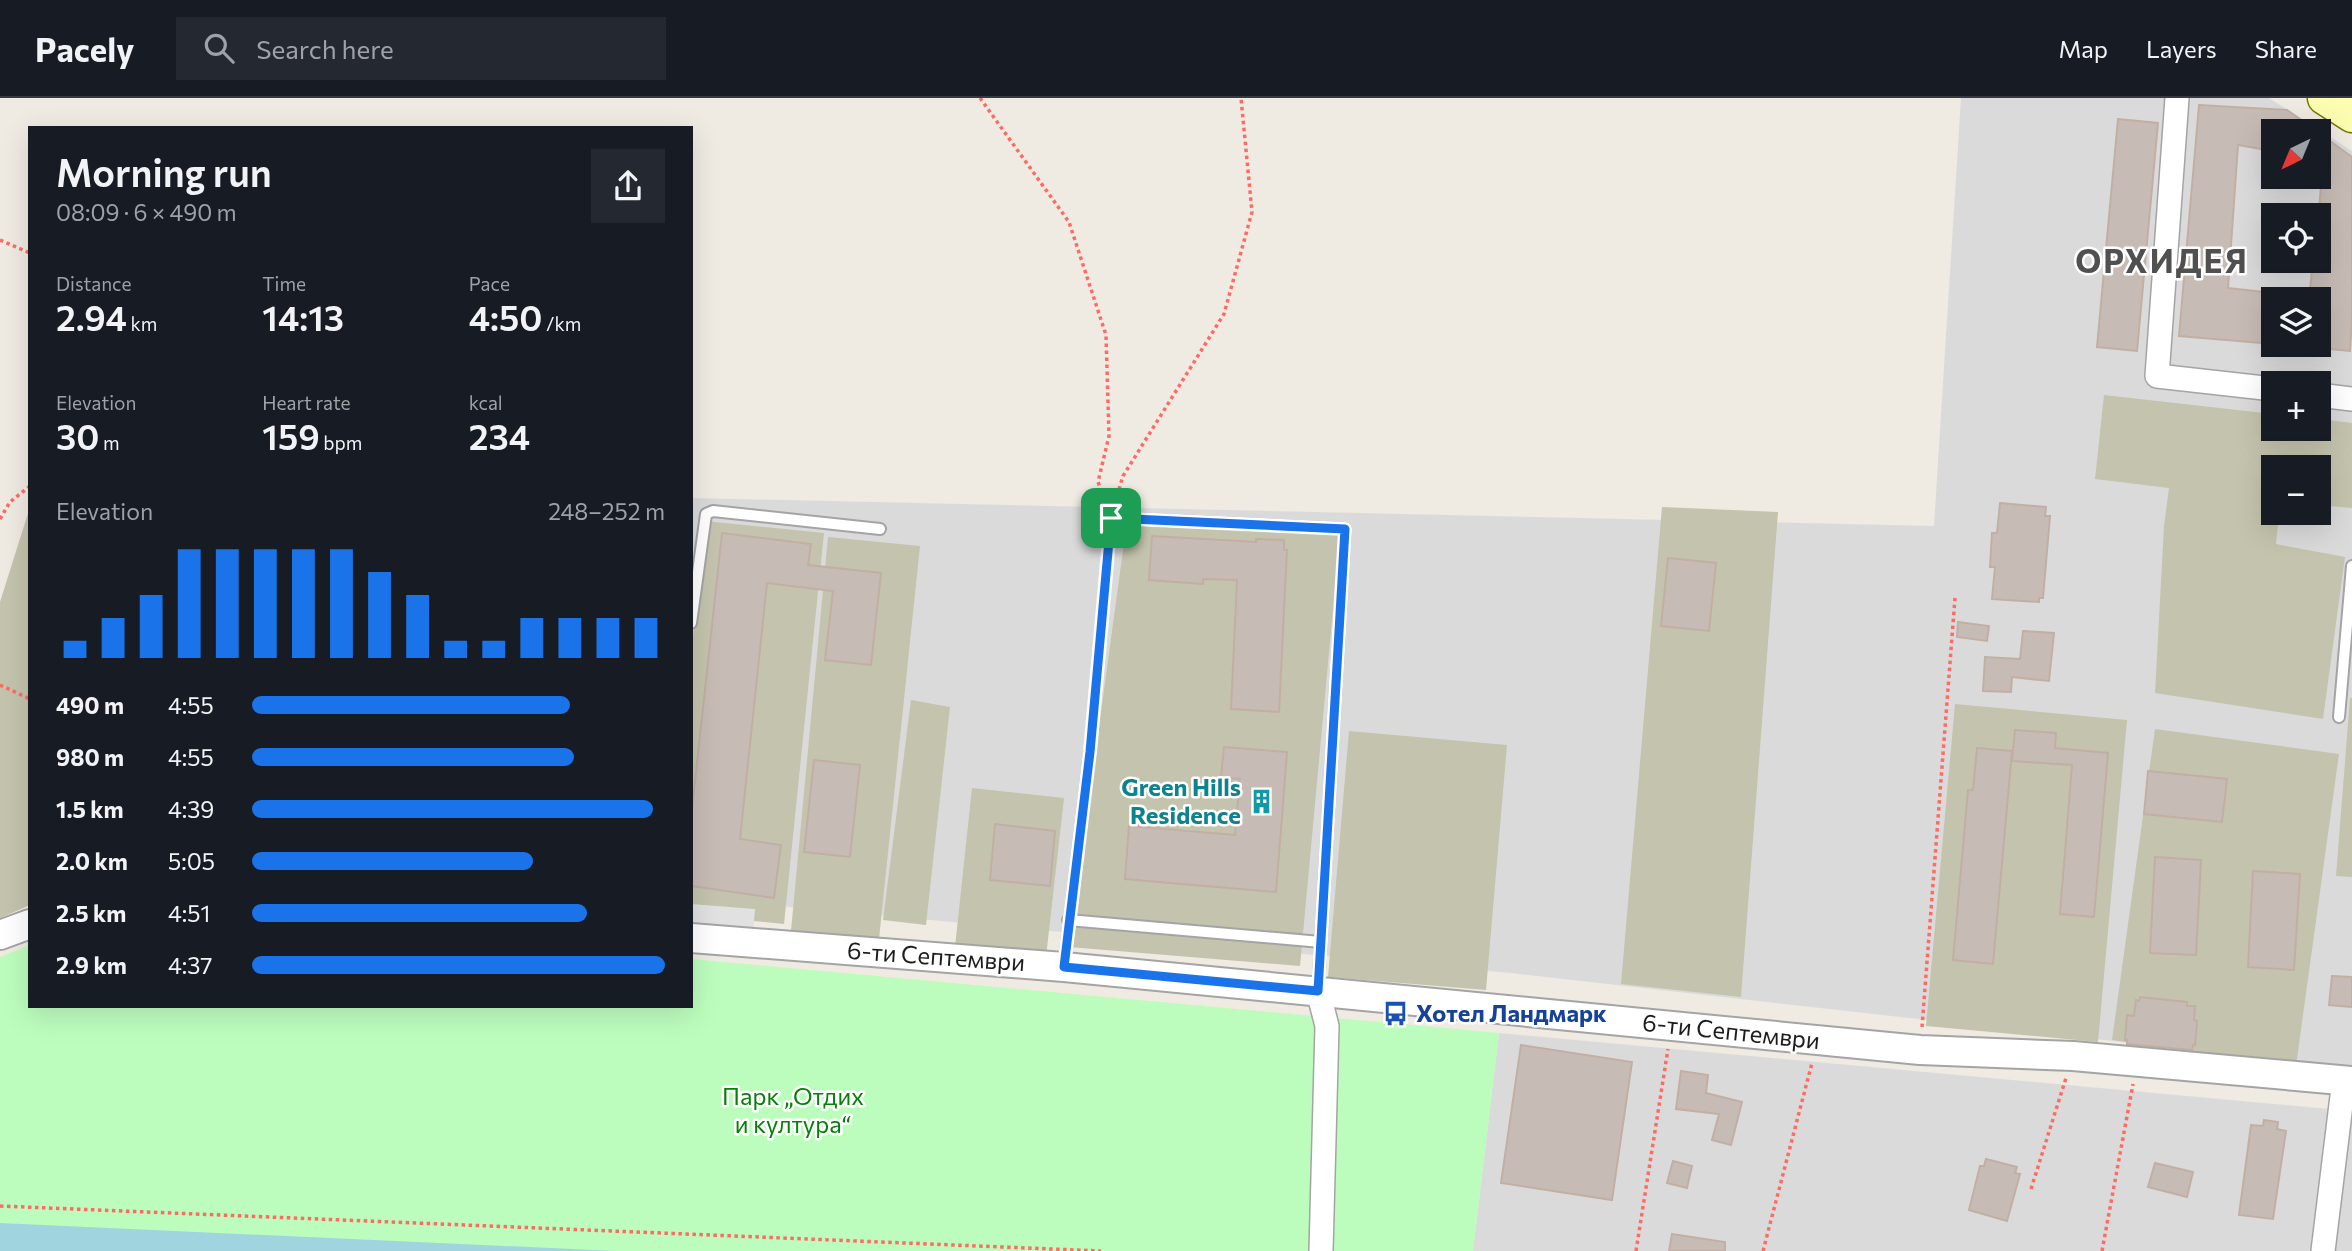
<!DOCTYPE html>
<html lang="en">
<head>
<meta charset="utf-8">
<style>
  :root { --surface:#171b24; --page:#242831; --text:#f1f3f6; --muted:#9ea1a6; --line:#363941; --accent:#1a73e8 }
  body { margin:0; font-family:Commissioner,sans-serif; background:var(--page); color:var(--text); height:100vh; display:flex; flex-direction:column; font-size:26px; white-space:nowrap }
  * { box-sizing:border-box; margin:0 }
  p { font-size:23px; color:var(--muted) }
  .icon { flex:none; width:38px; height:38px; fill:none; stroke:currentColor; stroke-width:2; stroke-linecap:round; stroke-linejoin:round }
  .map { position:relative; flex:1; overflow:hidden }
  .details { position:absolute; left:28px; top:28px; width:665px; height:882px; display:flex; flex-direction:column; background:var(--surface); border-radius:0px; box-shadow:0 7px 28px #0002 }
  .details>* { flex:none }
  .needle { width:46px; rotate:223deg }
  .buttons { position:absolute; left:2261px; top:21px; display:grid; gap:14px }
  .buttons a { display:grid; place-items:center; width:70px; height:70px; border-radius:0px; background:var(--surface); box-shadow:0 7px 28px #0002; font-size:35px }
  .pin { position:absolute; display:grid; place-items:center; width:60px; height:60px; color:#fff; margin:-30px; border-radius:14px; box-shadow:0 4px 10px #0006 }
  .round { display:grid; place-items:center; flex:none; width:74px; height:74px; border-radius:0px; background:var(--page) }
  .headline { display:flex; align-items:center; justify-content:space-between; height:119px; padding:0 28px }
  h1 { font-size:38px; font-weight:600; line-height:52px }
  .metrics { display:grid; grid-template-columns:repeat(3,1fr); gap:10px; height:119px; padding:7px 28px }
  .metrics div { display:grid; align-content:center }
  .metrics b { font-size:35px; font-weight:600 }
  .metrics small { font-size:19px; font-weight:400 }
  .metrics p { font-size:19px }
  .chart { height:196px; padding:14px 28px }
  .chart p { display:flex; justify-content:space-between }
  .chart svg { width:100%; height:126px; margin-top:7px; stroke:var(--accent); stroke-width:6 }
  ul { padding:0 28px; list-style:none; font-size:23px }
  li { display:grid; grid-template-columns:112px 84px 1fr; align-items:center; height:52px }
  li i { height:18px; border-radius:9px; background:var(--accent) }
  header { display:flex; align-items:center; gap:42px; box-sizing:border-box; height:98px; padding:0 35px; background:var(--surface); border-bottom:2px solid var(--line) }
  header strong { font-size:33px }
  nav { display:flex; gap:38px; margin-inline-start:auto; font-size:24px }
  .search { width:490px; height:63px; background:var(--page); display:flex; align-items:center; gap:18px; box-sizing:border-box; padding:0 24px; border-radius:0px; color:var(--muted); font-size:26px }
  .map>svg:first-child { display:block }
  .residential { fill:#dbdada; fill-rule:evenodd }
  .construction { fill:#c4c3ad }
  .park { fill:#bcfdbd }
  .parking { fill:#e1e1e1 }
  .water { fill:#a0d5e0 }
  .building { fill:#c7bcb5; stroke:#c2afa4; stroke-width:2 }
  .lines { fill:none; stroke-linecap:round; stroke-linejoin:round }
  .service-casing { stroke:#a4a4a4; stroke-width:14 }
  .minor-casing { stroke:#a4a4a4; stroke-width:26 }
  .tertiary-casing { stroke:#a4a4a4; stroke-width:32 }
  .secondary-casing { stroke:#727800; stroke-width:35 }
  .path { stroke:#ff6b63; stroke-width:3.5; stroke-dasharray:3.5 3.5; stroke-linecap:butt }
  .service { stroke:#fff; stroke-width:10 }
  .minor { stroke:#fff; stroke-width:23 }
  .tertiary { stroke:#fff; stroke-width:28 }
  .secondary { stroke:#fdfdb2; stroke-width:32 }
  .route-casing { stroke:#fff; stroke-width:14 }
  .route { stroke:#1a73e8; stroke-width:9 }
  .labels { text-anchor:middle; stroke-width:5; stroke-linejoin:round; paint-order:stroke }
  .culture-label { font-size:24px; font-weight:bold; fill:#0d838f; stroke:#fff; text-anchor:end }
  .street-label { font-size:24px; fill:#1d1d1d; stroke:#fff }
  .transit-label { font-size:24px; font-weight:bold; fill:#164399; stroke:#fff; text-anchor:start }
  .park-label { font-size:24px; fill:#048208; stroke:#fff }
  .district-label { font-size:32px; font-weight:bold; letter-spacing:2px; fill:#505050; stroke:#fff }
</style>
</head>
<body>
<header>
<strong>Pacely</strong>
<div class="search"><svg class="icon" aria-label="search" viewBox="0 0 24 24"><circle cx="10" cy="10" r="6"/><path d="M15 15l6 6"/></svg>Search here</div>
<nav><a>Map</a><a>Layers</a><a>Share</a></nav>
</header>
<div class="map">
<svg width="2352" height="1153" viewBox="0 0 2352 1153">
  <rect width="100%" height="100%" fill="#efeae2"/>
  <g class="residential">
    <path d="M 1961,0 L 2269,0 L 2352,53 L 2352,970 L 1511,875 L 691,800 L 691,400 L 1934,428 ZM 2273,33 L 2319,33 L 2319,79 L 2273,79 ZM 2273,117 L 2319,117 L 2319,163 L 2273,163 ZM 2273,201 L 2319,201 L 2319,247 L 2273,247 ZM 2273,285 L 2319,285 L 2319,331 L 2273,331 ZM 2273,369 L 2319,369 L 2319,415 L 2273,415 Z"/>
    <polygon points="1499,935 2352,1013 2352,1153 1473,1153"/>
  </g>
  <g class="construction">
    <polygon points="2104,297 2273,316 2273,331 2319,331 2319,321 2352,325 2352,410 2319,407 2319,369 2273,369 2273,415 2279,415 2276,446 2345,459 2323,621 2155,595 2164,428 2169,390 2095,381"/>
    <polygon points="30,409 30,807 0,820 0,504"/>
    <polygon points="1662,409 1778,414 1741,899 1621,886"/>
    <polygon points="705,423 824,435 784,826 691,817 691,558"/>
    <polygon points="1127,423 1340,436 1300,868 1069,849"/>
    <polygon points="828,439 920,448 879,841 791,833"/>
    <polygon points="2350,600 2352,600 2352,779 2336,778"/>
    <polygon points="911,602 950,609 926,827 883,822"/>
    <polygon points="1955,606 2127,622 2098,944 1926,928"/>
    <polygon points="2155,631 2339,656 2296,968 2112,942"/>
    <polygon points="1349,633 1507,647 1486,892 1328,879"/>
    <polygon points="972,690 1064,700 1046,859 955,849"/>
  </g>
  <polygon class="park" points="30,847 30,908 691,908 691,861 1499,935 1473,1153 0,1153 0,859"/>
  <polygon class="parking" points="691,806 755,811 753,836 691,831"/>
  <polygon class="water" points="0,1125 616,1153 0,1153"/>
  <g class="building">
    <polygon points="2199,7 2287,12 2317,33 2273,33 2273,53 2238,47 2228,190 2273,195 2273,246 2179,238"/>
    <polygon points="2118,21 2158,25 2137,253 2097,249"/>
    <polygon points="2319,35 2352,59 2352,220 2350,253 2319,250 2319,201 2309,201 2313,163 2319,163 2319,112 2321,88 2319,86"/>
    <polygon points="2000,405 2046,409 2045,418 2050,418 2043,500 2039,500 2039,504 1992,501 1995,469 1990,469 1992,435 1997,435"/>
    <polygon points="722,435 811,446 808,467 881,475 871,567 825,562 833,493 767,485 740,741 781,747 774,800 691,788 691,720"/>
    <polygon points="1152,438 1256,444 1256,441 1284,442 1284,452 1287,452 1279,614 1231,611 1237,482 1203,481 1203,486 1149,482"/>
    <polygon points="1668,460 1716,465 1709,533 1661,528"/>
    <polygon points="1958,524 1989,528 1987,543 1957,539"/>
    <polygon points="2023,533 2054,535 2049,583 2012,579 2011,594 1983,593 1985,559 2020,561"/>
    <polygon points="2015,632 2056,635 2055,650 2108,655 2094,819 2060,816 2072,667 2012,663"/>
    <polygon points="1224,649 1287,654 1276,794 1125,781 1129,728 1235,737 1240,681 1221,679"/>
    <polygon points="1977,650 2012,653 1993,866 1953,862 1968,692 1973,692"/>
    <polygon points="814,662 860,667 850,759 804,754"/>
    <polygon points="2148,673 2227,681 2222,724 2144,716"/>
    <polygon points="995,726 1055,733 1050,788 990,782"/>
    <polygon points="2155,759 2201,762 2196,857 2150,855"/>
    <polygon points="2253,773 2300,776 2294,872 2248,869"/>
    <polygon points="2332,878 2352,879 2352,909 2329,907"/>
    <polygon points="2140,899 2187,904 2187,908 2195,908 2194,922 2197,923 2195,947 2193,947 2192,952 2127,946 2127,942 2125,942 2127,917 2134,918 2136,902 2139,903"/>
    <polygon points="1521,947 1632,964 1612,1102 1501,1085"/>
    <polygon points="1681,973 1708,977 1706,995 1742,1004 1731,1047 1712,1042 1719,1016 1676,1011"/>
    <polygon points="2264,1022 2278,1024 2277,1031 2286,1033 2273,1121 2239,1117 2251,1027 2263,1028"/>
    <polygon points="1986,1061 2017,1069 2015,1075 2020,1076 2007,1123 1969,1112 1980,1068 1984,1068"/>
    <polygon points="1673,1063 1692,1068 1687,1090 1667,1085"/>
    <polygon points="2155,1065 2193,1074 2187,1099 2148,1089"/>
    <polygon points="1672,1136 1725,1144 1725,1153 1669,1153"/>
  </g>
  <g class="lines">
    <defs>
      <g id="service">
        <polyline points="1111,420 1345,431 1318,893"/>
        <polyline points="691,525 706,416 713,413 880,431"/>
        <polyline points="2339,619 2352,468"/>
        <polyline points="1068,822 1321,844"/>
        <polyline points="1064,869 1090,654"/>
      </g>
      <g id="minor">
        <polyline points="2177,0 2157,278 2273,291"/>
        <polyline points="2319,297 2352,301"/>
        <polyline points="1318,893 1327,928 1321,1153"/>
        <polyline points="2323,1153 2344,982"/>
      </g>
      <g id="tertiary">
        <polyline points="0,837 30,826"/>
        <polyline points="691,840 1064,869 1920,952 2073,958 2352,983"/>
      </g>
      <polyline id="secondary" points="2324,0 2352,18"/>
    </defs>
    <use href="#service" class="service-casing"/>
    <use href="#minor" class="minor-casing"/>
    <use href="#tertiary" class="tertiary-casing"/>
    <use href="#secondary" class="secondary-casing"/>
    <g class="path">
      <polyline points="980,0 1069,124 1106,237 1109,338 1098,384 1107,408"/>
      <polyline points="0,142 30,155"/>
      <polyline points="1115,405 1123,378 1224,216 1252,114 1241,0"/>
      <polyline points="0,421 10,404 30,388"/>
      <polyline points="0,587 30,601"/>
      <polyline points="1091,642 1110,433"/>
      <polyline points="1922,929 1955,500"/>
      <polyline points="2031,1091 2066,980"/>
      <polyline points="0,1108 1101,1153"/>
      <polyline points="1636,1153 1668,951"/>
      <polyline points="1763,1153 1812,965"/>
      <polyline points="2102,1153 2133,986"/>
    </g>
    <use href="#service" class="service"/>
    <use href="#minor" class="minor"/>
    <use href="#tertiary" class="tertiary"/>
    <use href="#secondary" class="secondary"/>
  </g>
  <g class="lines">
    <defs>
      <polygon id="route" points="1111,420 1345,431 1318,893 1064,869 1090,654"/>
    </defs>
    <use href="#route" class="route-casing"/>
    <use href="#route" class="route"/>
  </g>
  <defs>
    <symbol id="building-bare" viewBox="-9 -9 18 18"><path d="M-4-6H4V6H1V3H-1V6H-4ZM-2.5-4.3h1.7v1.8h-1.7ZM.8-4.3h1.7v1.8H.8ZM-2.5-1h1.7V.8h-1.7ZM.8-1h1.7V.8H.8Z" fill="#0f9aa8" stroke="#fff" stroke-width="2.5" paint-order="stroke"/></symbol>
    <symbol id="bus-bare" viewBox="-9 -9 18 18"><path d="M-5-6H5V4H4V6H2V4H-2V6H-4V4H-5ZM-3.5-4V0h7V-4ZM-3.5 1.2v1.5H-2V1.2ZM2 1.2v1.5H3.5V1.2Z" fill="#1a4fb4" stroke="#fff" stroke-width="2.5" paint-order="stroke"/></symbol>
  </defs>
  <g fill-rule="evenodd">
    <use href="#building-bare" x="1244" y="686" width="35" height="35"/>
    <use href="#bus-bare" x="1378" y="898" width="35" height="35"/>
  </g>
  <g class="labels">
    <g class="culture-label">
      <text x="1241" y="698">Green Hills<tspan x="1241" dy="28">Residence</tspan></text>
    </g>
    <g class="street-label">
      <text transform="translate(936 859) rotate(4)" y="8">6-ти Септември</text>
      <text transform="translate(1731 934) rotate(6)" y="8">6-ти Септември</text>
    </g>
    <g class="transit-label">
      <text x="1416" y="924">Хотел Ландмарк</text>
    </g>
    <g class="park-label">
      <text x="793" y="1007">Парк „Отдих<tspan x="793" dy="28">и култура“</tspan></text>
    </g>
    <g class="district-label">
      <text x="2162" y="175">ОРХИДЕЯ</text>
    </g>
  </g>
</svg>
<div class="buttons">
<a><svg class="needle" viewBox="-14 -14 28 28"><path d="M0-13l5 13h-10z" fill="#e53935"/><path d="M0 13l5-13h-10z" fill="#9ea1a6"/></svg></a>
<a><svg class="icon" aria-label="locate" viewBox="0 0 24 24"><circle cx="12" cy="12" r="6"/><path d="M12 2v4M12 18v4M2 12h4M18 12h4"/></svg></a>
<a><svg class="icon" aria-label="layers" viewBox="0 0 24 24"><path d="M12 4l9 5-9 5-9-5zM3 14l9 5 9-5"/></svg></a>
<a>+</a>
<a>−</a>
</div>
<div class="pin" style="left:1111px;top:420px;background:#1e9e55"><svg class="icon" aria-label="arrive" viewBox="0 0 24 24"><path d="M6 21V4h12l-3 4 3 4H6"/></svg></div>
<section class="details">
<div class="headline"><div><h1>Morning run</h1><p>08:09 · 6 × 490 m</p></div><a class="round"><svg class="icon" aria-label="share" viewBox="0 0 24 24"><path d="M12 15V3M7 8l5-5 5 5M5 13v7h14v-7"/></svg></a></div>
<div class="metrics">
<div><p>Distance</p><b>2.94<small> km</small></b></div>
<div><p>Time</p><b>14:13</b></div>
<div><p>Pace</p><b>4:50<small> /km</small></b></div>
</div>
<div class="metrics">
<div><p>Elevation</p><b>30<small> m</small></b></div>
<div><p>Heart rate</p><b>159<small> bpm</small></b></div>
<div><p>kcal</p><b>234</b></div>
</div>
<div class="chart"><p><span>Elevation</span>248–252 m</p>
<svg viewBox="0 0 160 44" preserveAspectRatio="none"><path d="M5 44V38M15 44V30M25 44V22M35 44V6M45 44V6M55 44V6M65 44V6M75 44V6M85 44V14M95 44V22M105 44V38M115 44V38M125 44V30M135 44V30M145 44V30M155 44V30"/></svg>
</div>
<ul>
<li><b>490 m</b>4:55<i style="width:77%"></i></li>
<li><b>980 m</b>4:55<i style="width:78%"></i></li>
<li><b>1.5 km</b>4:39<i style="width:97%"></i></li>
<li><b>2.0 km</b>5:05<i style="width:68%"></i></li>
<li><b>2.5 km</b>4:51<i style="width:81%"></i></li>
<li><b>2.9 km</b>4:37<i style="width:100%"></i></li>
</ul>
</section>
</div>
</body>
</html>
